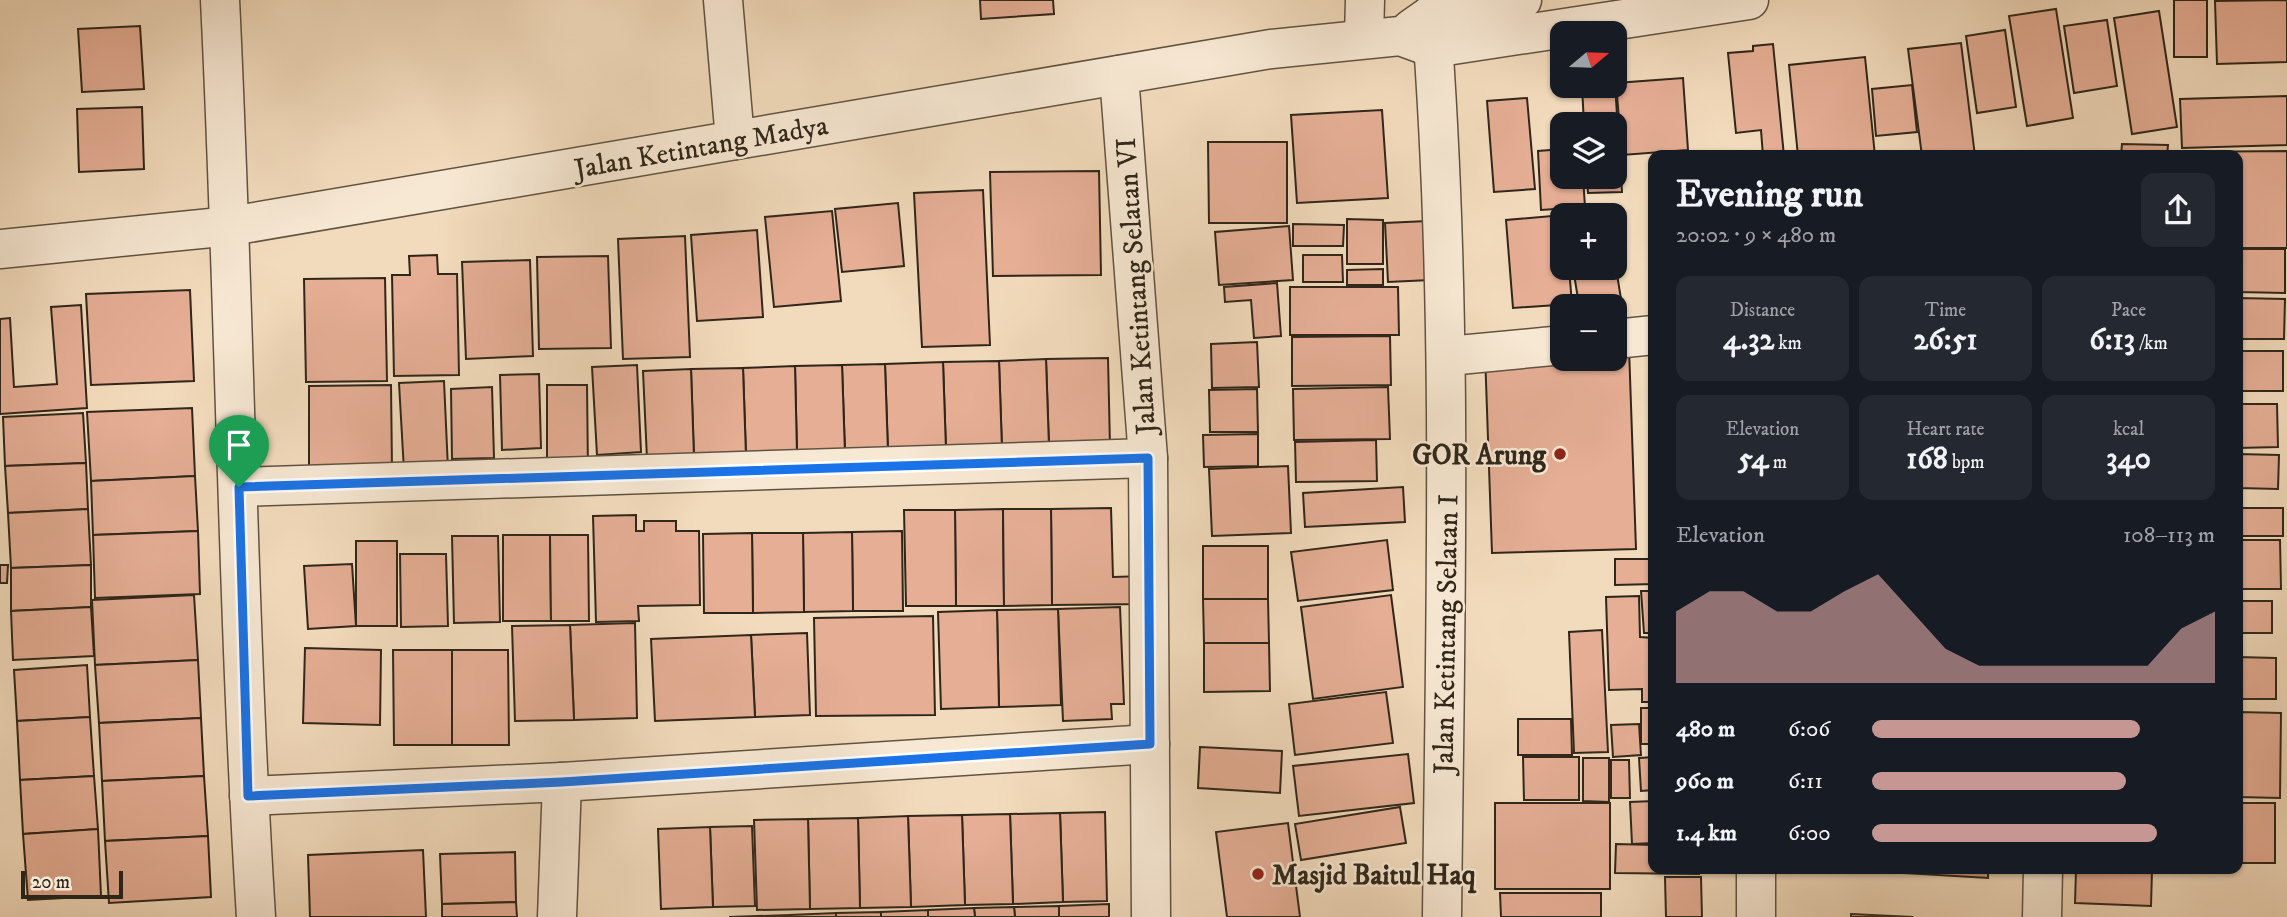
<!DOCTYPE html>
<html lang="en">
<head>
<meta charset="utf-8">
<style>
  :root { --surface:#171b24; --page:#242831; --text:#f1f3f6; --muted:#9ea1a6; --accent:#c59692 }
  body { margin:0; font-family:"IM FELL DW Pica",serif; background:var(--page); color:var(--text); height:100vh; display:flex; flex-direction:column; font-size:26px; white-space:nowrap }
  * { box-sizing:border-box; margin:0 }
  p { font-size:23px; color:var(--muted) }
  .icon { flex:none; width:38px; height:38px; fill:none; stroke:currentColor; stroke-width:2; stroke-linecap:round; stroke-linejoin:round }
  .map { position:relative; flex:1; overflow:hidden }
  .sheet { position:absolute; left:1648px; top:150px; width:595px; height:724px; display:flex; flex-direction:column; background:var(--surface); border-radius:14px; box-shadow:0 2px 5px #0004 }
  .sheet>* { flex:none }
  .needle { width:46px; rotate:71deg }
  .buttons { position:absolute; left:1550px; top:21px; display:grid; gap:14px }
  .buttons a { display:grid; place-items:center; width:77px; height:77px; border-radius:14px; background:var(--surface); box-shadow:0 2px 5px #0004; font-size:35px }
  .scale { position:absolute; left:21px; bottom:18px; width:102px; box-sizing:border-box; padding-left:7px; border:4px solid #2f261a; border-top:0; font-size:19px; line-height:24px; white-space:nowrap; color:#2f261a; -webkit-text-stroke:5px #f7e8d3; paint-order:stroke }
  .pin { position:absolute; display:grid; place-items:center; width:60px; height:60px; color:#fff; margin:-72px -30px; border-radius:50% 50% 50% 0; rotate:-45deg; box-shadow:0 0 7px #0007 }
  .pin .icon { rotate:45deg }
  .round { display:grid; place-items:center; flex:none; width:74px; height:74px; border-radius:14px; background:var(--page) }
  .overview { display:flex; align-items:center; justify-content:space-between; height:119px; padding:0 28px }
  h1 { font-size:38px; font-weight:700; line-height:52px }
  .figures { display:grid; grid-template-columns:repeat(3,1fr); gap:10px; height:119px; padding:7px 28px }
  .figures div { display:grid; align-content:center; border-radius:14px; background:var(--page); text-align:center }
  .figures b { font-size:30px; font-weight:700 }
  .figures small { font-size:19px; font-weight:400 }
  .figures p { font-size:19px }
  .chart { height:196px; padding:14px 28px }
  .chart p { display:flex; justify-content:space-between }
  .chart svg { width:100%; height:126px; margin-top:7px; fill:var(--accent); opacity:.7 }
  ul { padding:0 28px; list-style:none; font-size:23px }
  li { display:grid; grid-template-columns:112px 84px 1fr; align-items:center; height:52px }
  li i { height:18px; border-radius:9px; background:var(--accent) }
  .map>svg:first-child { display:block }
  .building { fill:#e5ae95; stroke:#2f261a; stroke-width:2 }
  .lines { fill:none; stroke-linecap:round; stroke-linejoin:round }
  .minor-casing { stroke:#605342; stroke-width:41 }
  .minor { stroke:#f7e8d3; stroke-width:38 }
  .route-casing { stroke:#fff; stroke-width:14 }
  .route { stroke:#1a73e8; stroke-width:9 }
  .poi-dot { fill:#8f2418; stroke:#f7e8d3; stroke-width:2.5 }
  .labels { text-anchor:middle; stroke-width:5; stroke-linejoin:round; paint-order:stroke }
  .street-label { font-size:28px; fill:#2f261a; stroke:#f7e8d3 }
  .poi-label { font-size:28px; font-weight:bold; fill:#2f261a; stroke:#f7e8d3; text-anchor:end }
</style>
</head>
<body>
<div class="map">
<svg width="2287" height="917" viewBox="0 0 2287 917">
  <rect width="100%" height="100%" fill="#f2dbbc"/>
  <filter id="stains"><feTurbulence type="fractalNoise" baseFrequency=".00286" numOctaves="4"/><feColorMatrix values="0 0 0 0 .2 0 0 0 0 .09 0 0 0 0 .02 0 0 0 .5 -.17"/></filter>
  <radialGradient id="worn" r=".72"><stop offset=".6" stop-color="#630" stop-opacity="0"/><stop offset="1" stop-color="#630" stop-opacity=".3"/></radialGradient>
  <g class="building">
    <polygon points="980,0 1053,0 1054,14 981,19"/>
    <rect x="2174" y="0" width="33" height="57"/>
    <polygon points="2287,0 2287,62 2217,64 2215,1"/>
    <polygon points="2056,9 2073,118 2027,126 2009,16"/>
    <polygon points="2159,11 2177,127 2132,134 2114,18"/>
    <polygon points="2107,20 2117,86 2074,93 2064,26"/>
    <polygon points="140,26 144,89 82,92 78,29"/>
    <polygon points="2005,30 2016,107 1977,113 1966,36"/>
    <polygon points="1961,43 1975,156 1922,156 1908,49"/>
    <polygon points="1773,44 1784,156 1763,156 1761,130 1736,133 1728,53 1753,51 1753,46"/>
    <polygon points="1865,57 1875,156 1798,156 1789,65"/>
    <polygon points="1683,78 1688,150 1622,155 1616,83"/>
    <polygon points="1615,84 1622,192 1588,193 1587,177 1615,177 1615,124 1584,124 1582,86"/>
    <polygon points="1912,85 1917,132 1876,136 1872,89"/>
    <polygon points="2287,96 2287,145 2182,148 2180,99"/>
    <polygon points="1527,98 1535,189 1494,192 1487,101"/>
    <polygon points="142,107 144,169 79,172 77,109"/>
    <polygon points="1382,110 1388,198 1297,203 1291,115"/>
    <polygon points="1208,142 1287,142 1287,223 1209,223"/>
    <polygon points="2122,144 2168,145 2167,156 2121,156"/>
    <polygon points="1563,149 1563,177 1583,177 1585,207 1541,210 1538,151"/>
    <polygon points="2287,151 2287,248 2238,248 2238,156 2175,156 2175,152"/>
    <polygon points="1099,171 1101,275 993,276 990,172"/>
    <polygon points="983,190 990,345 922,347 914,193"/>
    <polygon points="898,203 904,266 842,272 835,209"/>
    <polygon points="1608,208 1609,215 1566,215 1566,214"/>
    <polygon points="832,211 841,301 774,307 765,217"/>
    <polygon points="1563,215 1563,268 1569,268 1572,304 1513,308 1506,220"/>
    <polygon points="1347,219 1383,220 1383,264 1347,264"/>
    <polygon points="1427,221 1430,280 1388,282 1385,223"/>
    <polygon points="1293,224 1344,225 1343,246 1293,246"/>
    <polygon points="1289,226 1293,280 1219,285 1215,232"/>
    <polygon points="757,230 763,317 697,321 691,235"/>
    <polygon points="685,236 690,357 623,359 618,239"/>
    <polygon points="2238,249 2285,249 2285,293 2238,292"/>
    <polygon points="437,255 438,274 457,274 459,375 394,376 392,275 410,275 409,256"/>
    <polygon points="1303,255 1342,255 1343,282 1303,282"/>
    <polygon points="608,256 611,348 539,349 537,257"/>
    <polygon points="530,260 533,356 466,359 462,262"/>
    <polygon points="1615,262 1621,299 1579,305 1573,268 1615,268"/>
    <polygon points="1383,269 1383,285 1347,285 1347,270"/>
    <polygon points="385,278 387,381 306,382 304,279"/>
    <polygon points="1277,283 1281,336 1254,338 1251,300 1225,302 1224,287"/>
    <polygon points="1290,287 1398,287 1399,335 1290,335"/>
    <polygon points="190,290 194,381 91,385 86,294"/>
    <polygon points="2238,298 2285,299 2284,339 2238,339"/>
    <polygon points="81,305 87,408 0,414 0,319 10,318 14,387 57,384 51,307"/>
    <polygon points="1390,336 1391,385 1292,386 1292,337"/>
    <polygon points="1257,342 1259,387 1212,388 1211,344"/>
    <polygon points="1629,348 1636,549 1492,553 1485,353 1615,359 1615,349"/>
    <rect x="2238" y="351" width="45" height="40"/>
    <polygon points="1108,358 1110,446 1049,447 1046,359"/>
    <polygon points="1046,359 1049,447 1002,449 999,361"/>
    <polygon points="999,361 1002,449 946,450 943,362"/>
    <polygon points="943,362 946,450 888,452 885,364"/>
    <polygon points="885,364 888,452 845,453 842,365"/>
    <polygon points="637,365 641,452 597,455 592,367"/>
    <polygon points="842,365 845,453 797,454 795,366"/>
    <polygon points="795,366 797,454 746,456 743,368"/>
    <polygon points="743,368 746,456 694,457 691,369"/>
    <polygon points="691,369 694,457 647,459 643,371"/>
    <polygon points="539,374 541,448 502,450 500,375"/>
    <polygon points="444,381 448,469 404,471 399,383"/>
    <polygon points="391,385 392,469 309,469 309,386"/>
    <polygon points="547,385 587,385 588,471 547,471"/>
    <polygon points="492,387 494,458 452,459 451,389"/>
    <polygon points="1388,387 1390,439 1294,440 1293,389"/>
    <polygon points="1257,389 1258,432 1210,432 1209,390"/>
    <polygon points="2238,404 2277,404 2278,447 2238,448"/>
    <polygon points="192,408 195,476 91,481 87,412"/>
    <polygon points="83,413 86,463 5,466 3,417"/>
    <polygon points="1258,434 1258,466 1204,467 1203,435"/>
    <polygon points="1376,440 1377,481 1296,482 1295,442"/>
    <polygon points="2238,454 2279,455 2278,489 2238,488"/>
    <polygon points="86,463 88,509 8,513 5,466"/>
    <polygon points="1288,466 1291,533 1212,536 1209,469"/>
    <polygon points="195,476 198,531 93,535 91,481"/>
    <polygon points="1403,487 1405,522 1305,527 1303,493"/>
    <polygon points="1111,508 1113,577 1145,576 1145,604 1052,605 1051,509"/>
    <rect x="2238" y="508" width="45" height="28"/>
    <polygon points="88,509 91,565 11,568 8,513"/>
    <polygon points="1003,509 1004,606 956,606 955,510"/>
    <polygon points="1003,509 1051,509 1052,605 1004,606"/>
    <polygon points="904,510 955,510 956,606 906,606"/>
    <polygon points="636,515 636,531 644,531 644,521 676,521 676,531 699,531 700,605 638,606 639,621 596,622 593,516"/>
    <polygon points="198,531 200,594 95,598 93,535"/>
    <polygon points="902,531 903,611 853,611 852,532"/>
    <polygon points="852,532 853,611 804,612 803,533"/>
    <polygon points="752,533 803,533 804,612 753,613"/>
    <polygon points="752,533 753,613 704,613 703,534"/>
    <polygon points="503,535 550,535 551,621 503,621"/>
    <polygon points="550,535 588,535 589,621 551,621"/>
    <polygon points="452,536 498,536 500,622 454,623"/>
    <polygon points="1387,540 1393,590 1298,601 1291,552"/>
    <polygon points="2238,540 2280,540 2281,589 2238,589"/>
    <rect x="356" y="541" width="41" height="85"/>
    <rect x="1203" y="546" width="65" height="53"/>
    <polygon points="400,554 446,554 448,626 401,627"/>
    <polygon points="1615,559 1654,559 1654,584 1615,585"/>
    <polygon points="352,564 356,626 308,629 304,566"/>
    <polygon points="0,565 8,565 7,583 0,583"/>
    <polygon points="91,565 91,607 11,611 11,568"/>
    <polygon points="1641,591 1654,591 1654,633 1644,633"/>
    <polygon points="194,595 198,660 95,665 92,600"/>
    <polygon points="1391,595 1403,687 1313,699 1301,607"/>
    <polygon points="1639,596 1640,637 1654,638 1654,702 1642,702 1642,689 1609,690 1606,597"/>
    <polygon points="1203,599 1268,599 1269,643 1204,643"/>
    <rect x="2238" y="601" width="34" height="32"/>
    <polygon points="91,607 94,656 13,660 11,611"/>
    <polygon points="1120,607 1124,704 1111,704 1112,719 1063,721 1058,609"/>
    <polygon points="1058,609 1061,705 999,707 997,610"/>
    <polygon points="997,610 999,707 941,709 938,612"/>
    <polygon points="933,616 935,715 816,716 814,618"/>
    <polygon points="635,623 637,718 574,720 570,625"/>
    <polygon points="570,625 574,720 515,721 512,626"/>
    <polygon points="1602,630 1608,752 1574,753 1569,632"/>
    <polygon points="807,633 810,715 755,717 751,635"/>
    <polygon points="751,635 755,717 655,721 651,639"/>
    <polygon points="1204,643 1269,643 1270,691 1204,692"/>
    <polygon points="305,648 381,650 380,725 303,723"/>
    <polygon points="393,650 452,650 452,745 394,745"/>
    <polygon points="452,650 508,650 509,745 452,745"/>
    <polygon points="2238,657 2276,658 2276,699 2238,699"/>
    <polygon points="198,660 201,718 99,723 95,665"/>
    <polygon points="87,665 90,717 17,721 14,670"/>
    <polygon points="1386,692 1393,743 1295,755 1289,704"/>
    <rect x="1641" y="708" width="13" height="36"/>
    <polygon points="2238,712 2281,713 2280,798 2238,797"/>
    <polygon points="90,717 94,776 20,780 17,721"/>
    <polygon points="201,718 204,776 102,781 99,723"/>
    <polygon points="1518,719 1571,719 1572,755 1518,755"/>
    <polygon points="1639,724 1641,755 1613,757 1611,725"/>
    <polygon points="1200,747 1282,751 1280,793 1198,788"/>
    <polygon points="1408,754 1414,803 1299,816 1293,766"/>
    <polygon points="1523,757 1579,757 1579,800 1524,800"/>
    <polygon points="1654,757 1654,790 1641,791 1639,758"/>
    <polygon points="1583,758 1609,758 1609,802 1583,801"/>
    <polygon points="1611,760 1629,760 1630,798 1611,798"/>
    <polygon points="94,776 98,829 23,834 20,780"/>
    <polygon points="204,776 208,836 105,841 102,781"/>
    <polygon points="1654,801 1654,843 1632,844 1630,802"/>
    <rect x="1495" y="803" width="115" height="86"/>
    <rect x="2238" y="803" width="37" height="60"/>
    <polygon points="1400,807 1406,843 1301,860 1295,824"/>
    <polygon points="1105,812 1107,901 1063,902 1060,813"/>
    <polygon points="1060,813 1063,902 1013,904 1010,814"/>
    <polygon points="1010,814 1013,904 965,905 962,815"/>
    <polygon points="962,815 965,905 911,907 908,816"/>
    <polygon points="908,816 911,907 860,908 858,818"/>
    <polygon points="858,818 860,908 810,909 808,819"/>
    <polygon points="808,819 810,909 757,910 754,820"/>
    <polygon points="1288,823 1300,917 1227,917 1216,832"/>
    <polygon points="752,826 755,906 713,907 710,827"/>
    <polygon points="710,827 713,907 661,909 658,829"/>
    <polygon points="98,829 101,896 28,900 23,834"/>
    <polygon points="208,836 211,897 109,903 105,841"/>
    <polygon points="1616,844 1654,845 1654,870 1699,870 1699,874 1615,873"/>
    <polygon points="423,850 426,917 310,917 308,855"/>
    <polygon points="515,852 516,902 442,904 440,854"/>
    <polygon points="1853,870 1988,870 1988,878"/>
    <polygon points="2076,870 2152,870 2151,906 2075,903"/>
    <polygon points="1665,877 1701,877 1702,917 1666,917"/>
    <polygon points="1500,893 1601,893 1601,917 1501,917"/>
    <polygon points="516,902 517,917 442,917 442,904"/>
    <polygon points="1109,904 1109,917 1059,917 1059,906"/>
    <polygon points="1059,906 1059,917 1015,917 1014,907"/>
    <polygon points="1014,907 1015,917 975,917 974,908"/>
    <polygon points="974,908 975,917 928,917 928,910"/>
    <polygon points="928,910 928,917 881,917 881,912"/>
    <polygon points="881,912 881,917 836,917 836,913"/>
    <polygon points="836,913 836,917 790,917 790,915"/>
    <polygon points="1851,914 1913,917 1851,917"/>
    <polygon points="790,915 790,917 729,917"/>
  </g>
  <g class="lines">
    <defs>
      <g id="minor">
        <path d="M 220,0 C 235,306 237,612 256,917"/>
        <polyline points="723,0 735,140"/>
        <path d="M 1431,15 C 1454,315 1445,616 1442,917"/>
        <polyline points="1411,29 1431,15 1522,0"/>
        <polyline points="1364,37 1365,0"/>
        <polyline points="1119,75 1148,458 1151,917"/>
        <polyline points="0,249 231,226 1271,49 1400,36 1433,48 1749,0"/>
        <polyline points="1615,339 1654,335"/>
        <polyline points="1448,356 1563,345"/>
        <polyline points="239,487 1148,458"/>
        <polyline points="249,796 562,782 1150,744"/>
        <polyline points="1756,870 1756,917"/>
        <polyline points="557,917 562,782"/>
        <polyline points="2042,917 2043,870"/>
      </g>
    </defs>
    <use href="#minor" class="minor-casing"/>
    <use href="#minor" class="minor"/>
  </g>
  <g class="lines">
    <defs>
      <polygon id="route" points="1148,458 1150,744 562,782 248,796 239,487"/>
    </defs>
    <use href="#route" class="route-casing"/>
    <use href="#route" class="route"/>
  </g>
  <g class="poi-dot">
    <circle cx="1560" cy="454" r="7"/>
    <circle cx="1258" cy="874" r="7"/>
  </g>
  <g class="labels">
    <g class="street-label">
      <text transform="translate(701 146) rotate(-10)" y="10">Jalan Ketintang Madya</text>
      <text transform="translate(1135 286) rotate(-94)" y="10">Jalan Ketintang Selatan VI</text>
      <text transform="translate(1445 634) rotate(-89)" y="10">Jalan Ketintang Selatan I</text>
    </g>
    <g class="poi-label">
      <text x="1546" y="464">GOR Arung</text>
      <text x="1272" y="884" text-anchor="start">Masjid Baitul Haq</text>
    </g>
  </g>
  <rect width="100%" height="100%" filter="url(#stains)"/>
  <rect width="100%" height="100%" fill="url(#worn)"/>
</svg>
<div class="buttons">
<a><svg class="needle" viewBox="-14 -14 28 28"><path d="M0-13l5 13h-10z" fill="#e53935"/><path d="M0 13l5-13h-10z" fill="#9ea1a6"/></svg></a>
<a><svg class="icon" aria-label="layers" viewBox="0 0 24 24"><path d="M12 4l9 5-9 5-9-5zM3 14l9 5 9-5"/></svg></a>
<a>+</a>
<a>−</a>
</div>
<div class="scale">20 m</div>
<div class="pin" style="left:239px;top:487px;background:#1e9e55"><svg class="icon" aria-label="arrive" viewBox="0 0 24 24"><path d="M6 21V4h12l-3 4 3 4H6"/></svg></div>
<section class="sheet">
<div class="overview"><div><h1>Evening run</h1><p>20:02 · 9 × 480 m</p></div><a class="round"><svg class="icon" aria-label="share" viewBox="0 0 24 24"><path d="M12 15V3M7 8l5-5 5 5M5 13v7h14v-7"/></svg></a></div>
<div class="figures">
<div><p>Distance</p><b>4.32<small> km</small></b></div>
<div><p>Time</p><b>26:51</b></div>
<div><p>Pace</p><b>6:13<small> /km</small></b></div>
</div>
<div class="figures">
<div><p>Elevation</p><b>54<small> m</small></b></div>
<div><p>Heart rate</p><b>168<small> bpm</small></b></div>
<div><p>kcal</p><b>340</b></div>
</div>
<div class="chart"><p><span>Elevation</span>108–113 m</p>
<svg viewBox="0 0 160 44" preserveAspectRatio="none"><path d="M0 44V19L10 12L20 12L30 19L40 19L50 12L60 6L70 19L80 32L90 38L100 38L110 38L120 38L130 38L140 38L150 25L160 19V44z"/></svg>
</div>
<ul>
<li><b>480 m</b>6:06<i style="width:78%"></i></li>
<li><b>960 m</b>6:11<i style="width:74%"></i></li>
<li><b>1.4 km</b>6:00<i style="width:83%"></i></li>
</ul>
</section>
</div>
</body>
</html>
